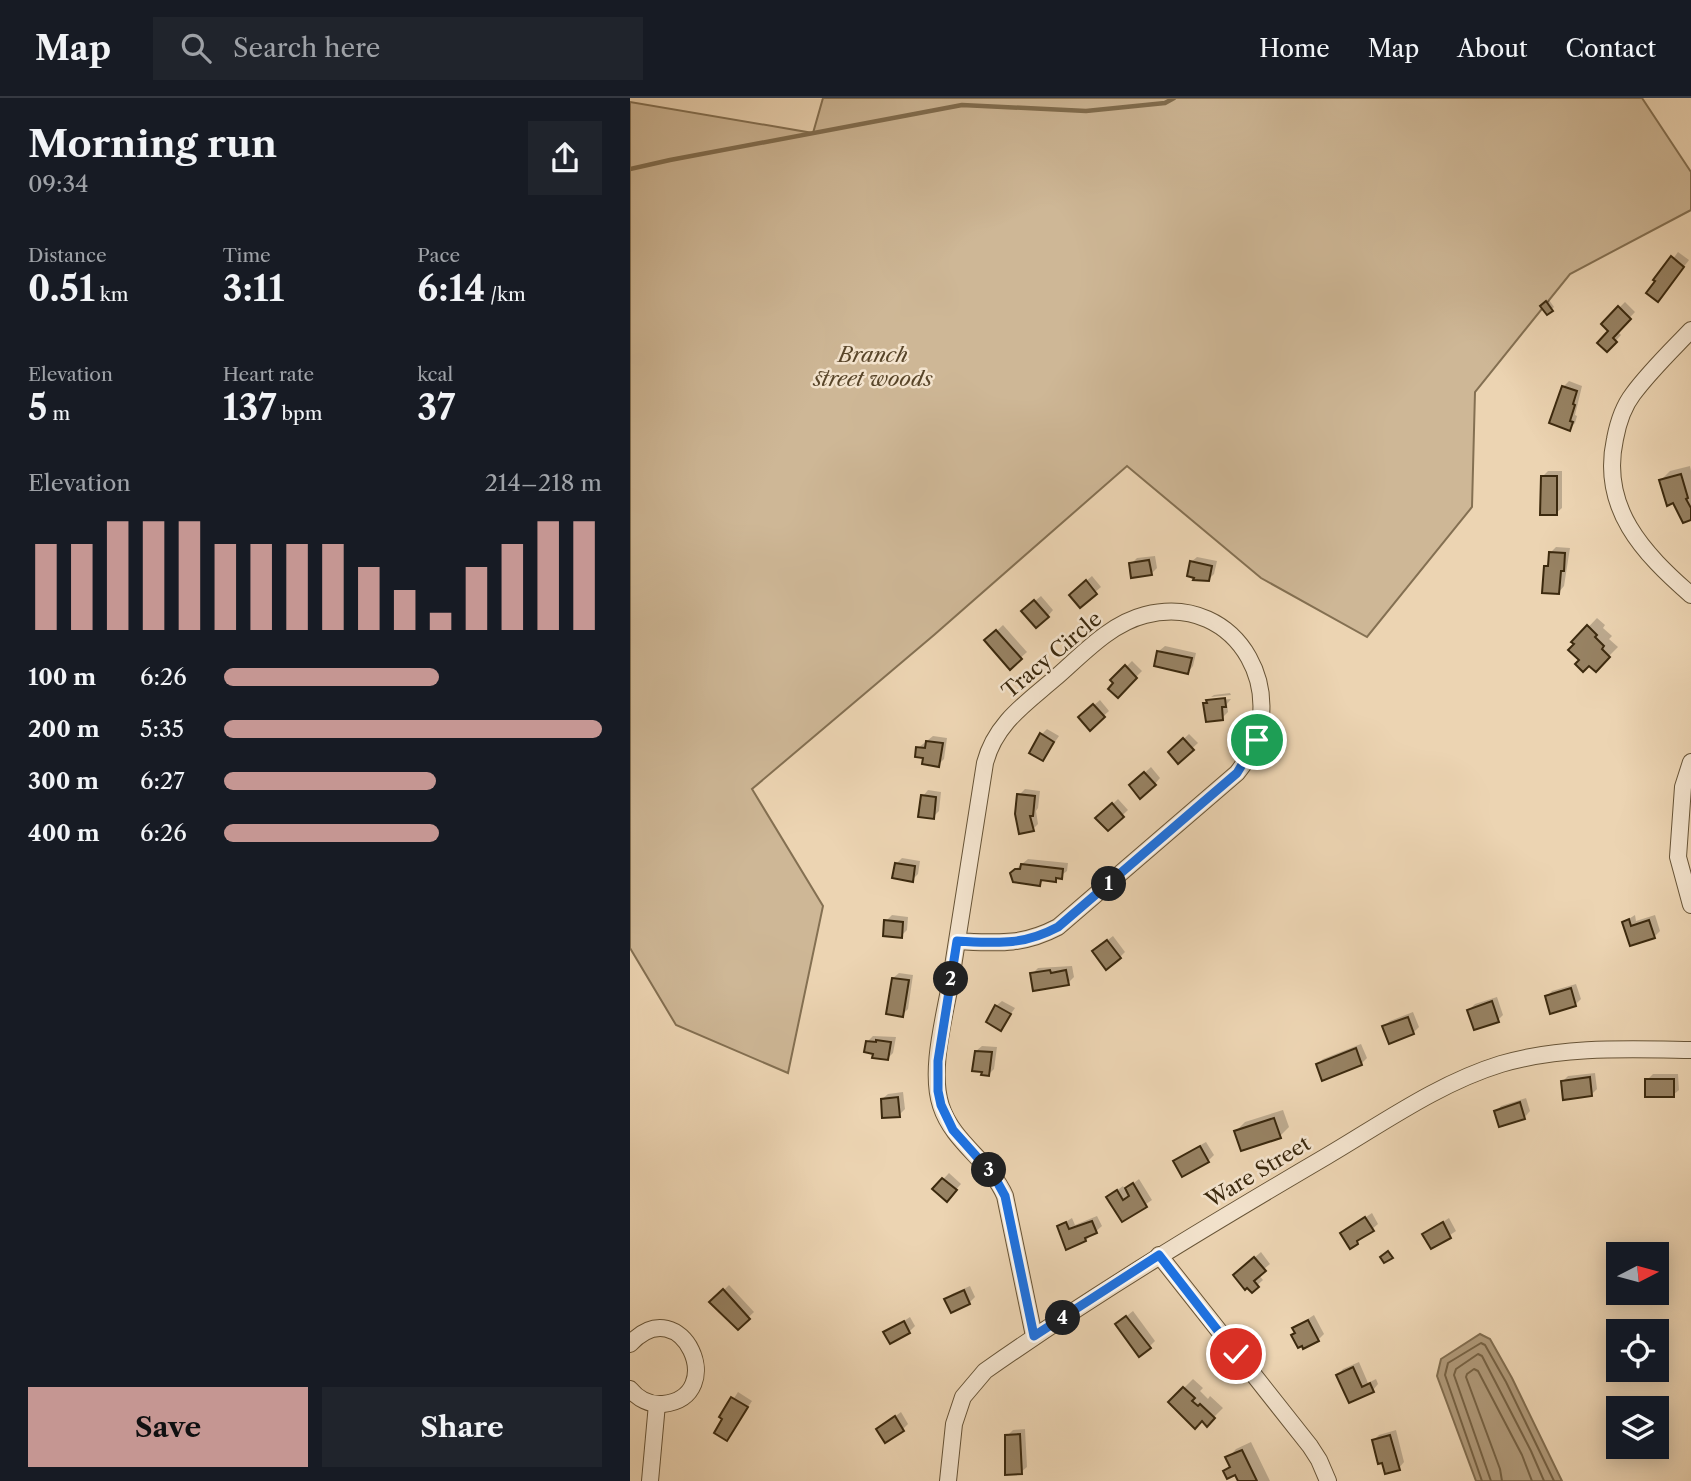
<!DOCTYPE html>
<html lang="en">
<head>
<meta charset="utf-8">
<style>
  :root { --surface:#171b24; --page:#20242c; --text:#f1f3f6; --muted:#9ea1a6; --line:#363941; --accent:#c59692 }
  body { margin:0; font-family:"Libre Caslon Text",serif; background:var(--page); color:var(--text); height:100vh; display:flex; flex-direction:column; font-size:26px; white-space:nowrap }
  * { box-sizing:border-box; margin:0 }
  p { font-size:23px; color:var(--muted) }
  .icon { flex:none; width:38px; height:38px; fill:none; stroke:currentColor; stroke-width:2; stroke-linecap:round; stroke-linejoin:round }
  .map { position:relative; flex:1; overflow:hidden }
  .panel { display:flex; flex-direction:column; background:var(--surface); width:630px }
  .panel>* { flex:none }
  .needle { width:46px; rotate:84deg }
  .controls { position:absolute; left:976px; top:1144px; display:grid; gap:14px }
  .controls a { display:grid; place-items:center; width:63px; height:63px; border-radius:0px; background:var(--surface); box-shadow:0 4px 18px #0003; font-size:35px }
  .pin { position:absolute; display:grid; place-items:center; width:60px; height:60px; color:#fff; margin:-30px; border:4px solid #fff; border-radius:50%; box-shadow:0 2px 7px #0007 }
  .km { position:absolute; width:35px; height:35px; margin:-18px; border-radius:50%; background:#222; color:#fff; font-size:19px; line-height:35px; text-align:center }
  .round { display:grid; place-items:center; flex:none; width:74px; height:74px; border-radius:0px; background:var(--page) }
  .headline { display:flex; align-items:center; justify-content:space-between; height:119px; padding:0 28px }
  h1 { font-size:38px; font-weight:700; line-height:52px }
  .metrics { display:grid; grid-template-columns:repeat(3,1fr); gap:10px; height:119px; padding:7px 28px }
  .metrics div { display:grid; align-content:center }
  .metrics b { font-size:35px; font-weight:700 }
  .metrics small { font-size:19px; font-weight:400 }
  .metrics p { font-size:19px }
  .chart { height:196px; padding:14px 28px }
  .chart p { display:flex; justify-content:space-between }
  .chart svg { width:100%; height:126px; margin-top:7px; stroke:var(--accent); stroke-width:6 }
  .primary-button { display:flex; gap:14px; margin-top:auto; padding:14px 28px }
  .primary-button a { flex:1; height:80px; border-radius:0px; background:var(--accent); color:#111; font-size:28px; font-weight:700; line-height:80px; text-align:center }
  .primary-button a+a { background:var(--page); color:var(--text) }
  ul { padding:0 28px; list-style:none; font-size:23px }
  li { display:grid; grid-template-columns:112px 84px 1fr; align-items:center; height:52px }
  li i { height:18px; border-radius:9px; background:var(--accent) }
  header { display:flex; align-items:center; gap:42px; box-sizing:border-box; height:98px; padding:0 35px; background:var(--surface); border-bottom:2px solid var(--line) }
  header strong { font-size:33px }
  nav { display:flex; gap:38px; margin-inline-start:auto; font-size:24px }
  .search { width:490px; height:63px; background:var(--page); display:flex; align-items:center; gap:18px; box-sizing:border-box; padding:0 24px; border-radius:0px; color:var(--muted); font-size:26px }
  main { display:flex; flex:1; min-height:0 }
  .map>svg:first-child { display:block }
  .green { fill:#ceb796; stroke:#847052; stroke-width:2 }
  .water { fill:#b09a7a; stroke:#816d4f; stroke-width:2 }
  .shadow { fill:#0003 }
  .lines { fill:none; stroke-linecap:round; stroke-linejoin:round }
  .shore { stroke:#766244; stroke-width:2 }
  .stream { stroke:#816d4f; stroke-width:4.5 }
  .building { fill:#978263; stroke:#3b290e; stroke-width:2 }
  .street-casing { stroke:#675437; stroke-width:18 }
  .street { stroke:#f3e3cd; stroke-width:16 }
  .route-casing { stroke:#fff; stroke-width:14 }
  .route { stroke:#1a73e8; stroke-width:9 }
  .labels { text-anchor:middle; stroke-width:5; stroke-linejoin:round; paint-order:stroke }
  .park-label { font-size:21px; font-style:italic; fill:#584529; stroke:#f3e3cd }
  .street-label { font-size:21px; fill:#3b290e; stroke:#f3e3cd }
</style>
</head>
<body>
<header>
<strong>Map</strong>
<div class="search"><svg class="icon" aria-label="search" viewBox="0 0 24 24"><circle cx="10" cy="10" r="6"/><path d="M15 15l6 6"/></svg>Search here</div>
<nav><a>Home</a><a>Map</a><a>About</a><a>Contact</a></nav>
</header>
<main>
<section class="panel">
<div class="headline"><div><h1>Morning run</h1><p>09:34</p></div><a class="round"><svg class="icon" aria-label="share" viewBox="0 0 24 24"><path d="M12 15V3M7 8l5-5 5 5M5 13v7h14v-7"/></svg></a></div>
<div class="metrics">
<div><p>Distance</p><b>0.51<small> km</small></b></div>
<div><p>Time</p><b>3:11</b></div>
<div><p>Pace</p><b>6:14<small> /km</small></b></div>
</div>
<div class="metrics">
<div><p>Elevation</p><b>5<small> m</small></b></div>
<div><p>Heart rate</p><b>137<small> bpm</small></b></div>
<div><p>kcal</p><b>37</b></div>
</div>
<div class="chart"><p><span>Elevation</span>214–218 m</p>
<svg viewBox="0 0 160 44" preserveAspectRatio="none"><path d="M5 44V14M15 44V14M25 44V6M35 44V6M45 44V6M55 44V14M65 44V14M75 44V14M85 44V14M95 44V22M105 44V30M115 44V38M125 44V22M135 44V14M145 44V6M155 44V6"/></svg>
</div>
<ul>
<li><b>100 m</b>6:26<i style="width:57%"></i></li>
<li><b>200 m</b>5:35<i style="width:100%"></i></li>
<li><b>300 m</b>6:27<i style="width:56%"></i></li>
<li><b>400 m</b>6:26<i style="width:57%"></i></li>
</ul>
<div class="primary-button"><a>Save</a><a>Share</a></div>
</section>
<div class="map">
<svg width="1061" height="1383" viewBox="0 0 1061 1383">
  <rect width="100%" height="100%" fill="#ecd4b2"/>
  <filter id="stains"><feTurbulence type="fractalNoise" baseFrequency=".00286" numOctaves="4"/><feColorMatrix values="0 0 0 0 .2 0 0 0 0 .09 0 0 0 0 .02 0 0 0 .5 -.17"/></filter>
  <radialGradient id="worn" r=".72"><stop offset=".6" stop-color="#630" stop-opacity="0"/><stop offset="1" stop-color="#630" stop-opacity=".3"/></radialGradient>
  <polygon class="green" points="193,0 1012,0 1061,74 1061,112 940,176 845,294 842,409 737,539 631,480 497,368 304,537 122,691 193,808 158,975 46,927 0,850 0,4 183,35"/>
  <polygon class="water" points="850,1236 860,1241 882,1280 932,1383 846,1383 807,1278 811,1261"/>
  <g class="shadow">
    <polygon points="1048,154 1059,162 1033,196 1027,183"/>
    <polygon points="919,202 924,209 917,215 912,208"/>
    <polygon points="995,204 1005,214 987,233 991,237 977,252 981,233 973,226"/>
    <polygon points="939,283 952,288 945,317 947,318 945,325 939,331 933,289"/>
    <polygon points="1060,368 1061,373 1061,420 1031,382 1040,373"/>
    <polygon points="918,373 932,373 932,410 926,415 913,378"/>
    <polygon points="926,449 940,450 934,488 929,494 915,469 920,464 920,455"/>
    <polygon points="525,458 527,470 521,476 501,466 507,460"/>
    <polygon points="567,459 587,463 584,476 579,481 561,464"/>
    <polygon points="462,478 471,489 450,507 447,491"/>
    <polygon points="411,498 423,512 418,518 399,508"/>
    <polygon points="967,520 975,527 973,530 982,538 979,541 988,549 966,571 951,562 944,544"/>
    <polygon points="373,527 397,554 380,569 357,542"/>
    <polygon points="535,548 566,555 563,568 558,574 529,553"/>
    <polygon points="502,563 512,573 488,597 486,585 483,582"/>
    <polygon points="600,595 601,597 581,599 584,597"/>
    <polygon points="601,601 597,606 598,614 592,620 575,606 578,603"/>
    <polygon points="470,602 479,613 460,630 456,614"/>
    <polygon points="417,631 429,638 413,661 411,637"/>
    <polygon points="559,636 568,645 548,663 540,654"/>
    <polygon points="303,638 317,640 314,661 308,667 295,659 288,650"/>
    <polygon points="521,669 530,680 525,686 507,682"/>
    <polygon points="395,691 410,693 408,710 406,713 408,726 403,731 389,697"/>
    <polygon points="298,692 311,694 309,713 303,719 293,698"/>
    <polygon points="488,701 498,712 478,731 468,720"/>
    <polygon points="272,760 290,763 288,776 282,782 267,765"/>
    <polygon points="398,761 438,765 437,773 425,782 415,781 409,786 385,774 399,768 387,770"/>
    <polygon points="262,817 278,819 277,832 271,838 256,823"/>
    <polygon points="1005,817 1006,823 1025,817 1030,833 1024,839 1001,846 994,824"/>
    <polygon points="483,838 495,854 490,859 470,848"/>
    <polygon points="442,868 444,879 438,885 402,876 408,870"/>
    <polygon points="269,875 283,877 278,911 272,917 263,880"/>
    <polygon points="946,886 951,901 945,907 917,898 922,893"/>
    <polygon points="867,899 873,917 868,922 839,912 845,906"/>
    <polygon points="372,903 385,910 371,930 366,908"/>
    <polygon points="783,914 789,929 783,935 754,928 760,923"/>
    <polygon points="243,938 266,939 263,955 257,961 245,954 237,944"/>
    <polygon points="731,946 737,960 731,966 688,966 693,961"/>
    <polygon points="352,948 367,949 364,971 358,977 346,953"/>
    <polygon points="965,975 967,991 961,997 932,984 938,978"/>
    <polygon points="1023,976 1048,976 1049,992 1043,997 1017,982"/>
    <polygon points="273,994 275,1011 269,1017 252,1001 258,996"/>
    <polygon points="896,1000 900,1013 895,1019 870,1027 866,1014 871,1008"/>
    <polygon points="653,1012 659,1029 650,1038 606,1033 615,1024"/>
    <polygon points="576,1044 584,1057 578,1063 545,1063 551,1058"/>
    <polygon points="319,1075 331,1086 322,1096 304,1091"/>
    <polygon points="509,1081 522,1102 492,1122 478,1099 493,1088 495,1092"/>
    <polygon points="742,1115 748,1126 727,1144 712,1135"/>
    <polygon points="467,1118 472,1128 456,1142 429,1128 442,1120 445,1127"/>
    <polygon points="819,1120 826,1133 802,1149 794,1136"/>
    <polygon points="631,1154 640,1166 628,1176 633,1182 622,1192 611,1171"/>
    <polygon points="99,1187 124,1214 108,1229 82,1204"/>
    <polygon points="340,1188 345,1199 339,1205 316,1202 322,1196"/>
    <polygon points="503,1213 525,1243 519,1249 493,1221"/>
    <polygon points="684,1217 694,1236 688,1242 666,1234 664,1230"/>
    <polygon points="280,1219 285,1228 279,1234 256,1235"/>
    <polygon points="729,1264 738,1285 746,1281 748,1286 743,1292 719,1303 708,1277 713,1271"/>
    <polygon points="563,1281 573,1290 570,1293 578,1301 580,1298 593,1310 577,1326 540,1304"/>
    <polygon points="108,1294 122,1303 97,1341 95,1321 92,1319"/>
    <polygon points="271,1314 278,1326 273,1331 248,1331"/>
    <polygon points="395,1331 397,1369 391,1374 377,1338 383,1332"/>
    <polygon points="766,1332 774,1364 769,1370 744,1342 749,1337"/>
    <polygon points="621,1344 640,1383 610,1383 606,1374 595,1373 601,1367 598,1360 606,1351"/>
  </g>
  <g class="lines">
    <g class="shore">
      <polyline points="852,1383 815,1277 818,1265 851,1245 855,1247 876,1284 924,1383"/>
      <polyline points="861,1383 824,1277 826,1271 848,1256 852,1258 901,1353 914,1383"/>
      <polyline points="872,1383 870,1371 836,1279 837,1276 844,1271 848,1273 892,1357 902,1383"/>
    </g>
    <polyline class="stream" points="0,71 40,62 332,7 456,13 535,5 544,0"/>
  </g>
  <g class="building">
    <polygon points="1041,158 1054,169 1028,204 1016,195 1025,183 1023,182"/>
    <polygon points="916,203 923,213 917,217 910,208"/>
    <polygon points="988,208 1001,221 983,240 987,244 977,254 967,245 978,233 971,226"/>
    <polygon points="932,288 947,293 943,306 945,307 940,323 943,324 940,333 919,325"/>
    <polygon points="1051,376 1058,400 1056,401 1061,410 1061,422 1053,425 1043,405 1037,408 1029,382"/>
    <polygon points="911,378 927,378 927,417 910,417"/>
    <polygon points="919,454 935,455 934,473 931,473 929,496 912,495 914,468 918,468"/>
    <polygon points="519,462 522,477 501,480 499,465"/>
    <polygon points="560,463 582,468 579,483 563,482 564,480 557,478"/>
    <polygon points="456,482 467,496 450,510 439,497"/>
    <polygon points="404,502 419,519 406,530 391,513"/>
    <polygon points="957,527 967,537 965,539 974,548 972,551 980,559 966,574 959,568 953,574 945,566 949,562 938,552 944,546 941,544"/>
    <polygon points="366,532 392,561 380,572 354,542"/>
    <polygon points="527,553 562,560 558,576 524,568"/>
    <polygon points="495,567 507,580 488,600 478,591 483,585 480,582"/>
    <polygon points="595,600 596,609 592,609 593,622 576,624 573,605 577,605 576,602"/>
    <polygon points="463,606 475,619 460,633 448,619"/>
    <polygon points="410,635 424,644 413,663 399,655"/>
    <polygon points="553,640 564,652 548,666 538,654"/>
    <polygon points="296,643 313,645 309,669 292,666 293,660 285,659 286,649 295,650"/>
    <polygon points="514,674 526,687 510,701 499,687"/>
    <polygon points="387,696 405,698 403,718 400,718 404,733 389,736 385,716"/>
    <polygon points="291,697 306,699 304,721 288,719"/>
    <polygon points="482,705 494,719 478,733 465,720"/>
    <polygon points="265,765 285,768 283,784 262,780"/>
    <polygon points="391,766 433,771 432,781 426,780 426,784 411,782 410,788 383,784 380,775 385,771 390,771"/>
    <polygon points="999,821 1001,828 1019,822 1025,840 1000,848 992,824"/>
    <polygon points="254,822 273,824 272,840 253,838"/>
    <polygon points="477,842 491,860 476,872 462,853"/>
    <polygon points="420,872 421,875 436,872 439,887 403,893 400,875"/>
    <polygon points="262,880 279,882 273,919 256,916"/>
    <polygon points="941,890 946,908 920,916 915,898"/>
    <polygon points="862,903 869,924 844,932 837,912"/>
    <polygon points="365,907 381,916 371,933 356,924"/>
    <polygon points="778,919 784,936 759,946 752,928"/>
    <polygon points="246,942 261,944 258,962 242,960 243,956 234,954 236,943 246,944"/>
    <polygon points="726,950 732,967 692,983 686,966"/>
    <polygon points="345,953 362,954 359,978 351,977 352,974 342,973"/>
    <polygon points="960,979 962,998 933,1002 931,983"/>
    <rect x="1015" y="981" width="29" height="18"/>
    <polygon points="268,999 270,1019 252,1020 251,1001"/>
    <polygon points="890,1004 895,1021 869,1029 864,1013"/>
    <polygon points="644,1020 651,1040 611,1053 604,1033"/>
    <polygon points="570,1048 579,1064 552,1079 543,1063"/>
    <polygon points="312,1080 327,1092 317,1104 302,1091"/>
    <polygon points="503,1085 517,1109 492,1124 476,1099 487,1092 493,1102 499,1098 495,1090"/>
    <polygon points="735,1119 744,1133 727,1143 728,1146 720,1151 710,1135"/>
    <polygon points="462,1123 467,1135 455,1140 456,1143 436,1152 427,1128 436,1124 439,1131"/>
    <polygon points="813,1124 821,1140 801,1151 792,1136"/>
    <polygon points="758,1153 763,1160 754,1165 750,1159"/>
    <polygon points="624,1159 636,1173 624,1183 629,1189 622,1195 617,1190 615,1192 603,1177"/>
    <polygon points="93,1191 120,1221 108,1232 79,1204"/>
    <polygon points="334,1192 340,1206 321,1215 314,1201"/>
    <polygon points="496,1218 521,1250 509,1259 485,1226"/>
    <polygon points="678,1222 689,1243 673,1251 672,1248 668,1250 661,1237 665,1235 662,1230"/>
    <polygon points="274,1223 280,1235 260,1246 253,1234"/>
    <polygon points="723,1269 732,1289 740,1285 744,1294 719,1305 706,1277"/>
    <polygon points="553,1289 565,1300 562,1303 568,1308 570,1306 585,1320 577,1329 572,1323 565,1331 538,1304"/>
    <polygon points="101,1299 118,1309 97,1343 84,1335 92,1321 89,1319"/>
    <polygon points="265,1318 274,1333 255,1345 246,1331"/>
    <polygon points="390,1336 392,1376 375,1377 375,1337"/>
    <polygon points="760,1337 770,1372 755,1376 752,1365 748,1366 742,1342"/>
    <polygon points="612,1352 627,1383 608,1383 605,1377 597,1381 593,1373 600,1369 595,1359"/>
  </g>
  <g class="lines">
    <defs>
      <g id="street">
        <path d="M 1061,232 C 1041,253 1020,273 1003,296 C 993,309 988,325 985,341 C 970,410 1013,455 1061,497"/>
        <polyline points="1061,664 1053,689 1048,759 1061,807"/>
        <path d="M 327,843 C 367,845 392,848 428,829 L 607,675 C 667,602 609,493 515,517 C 479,526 451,558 424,581 C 395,606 365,626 355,665 C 344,737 332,809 321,881 C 315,918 299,972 311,1008 C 323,1045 360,1063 375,1098 L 404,1238"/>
        <polyline points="529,1157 680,1348 689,1362 698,1383"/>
        <path d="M 0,1246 C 52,1190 100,1299 33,1306 C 20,1307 8,1301 0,1291"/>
        <polyline points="20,1383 27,1306"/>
        <path d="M 318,1383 L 324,1326 L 333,1299 L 355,1273 C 466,1195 581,1126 697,1058 C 753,1025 809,985 871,966 C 932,948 998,951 1061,952"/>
      </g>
    </defs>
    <use href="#street" class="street-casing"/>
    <use href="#street" class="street"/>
  </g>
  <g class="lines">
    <defs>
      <path id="route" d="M 606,1256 L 529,1157 L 404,1238 L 375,1098 L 364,1078 L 323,1032 L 311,1007 L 308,993 L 308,963 L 327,843 C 367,845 392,848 428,829 L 607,675 L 627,642"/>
    </defs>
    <use href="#route" class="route-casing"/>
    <use href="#route" class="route"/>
  </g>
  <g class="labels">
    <g class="park-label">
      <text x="243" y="264">Branch<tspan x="243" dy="24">street woods</tspan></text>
    </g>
    <g class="street-label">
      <text transform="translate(422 557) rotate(-40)" y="7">Tracy Circle</text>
      <text transform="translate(628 1074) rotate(-31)" y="7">Ware Street</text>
    </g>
  </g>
  <rect width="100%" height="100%" filter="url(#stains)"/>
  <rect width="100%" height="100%" fill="url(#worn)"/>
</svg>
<div class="controls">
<a><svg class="needle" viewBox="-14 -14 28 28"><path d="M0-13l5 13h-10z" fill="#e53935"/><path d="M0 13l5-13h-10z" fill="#9ea1a6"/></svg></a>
<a><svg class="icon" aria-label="locate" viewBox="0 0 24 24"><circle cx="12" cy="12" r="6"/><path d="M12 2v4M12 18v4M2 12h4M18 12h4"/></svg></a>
<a><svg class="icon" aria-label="layers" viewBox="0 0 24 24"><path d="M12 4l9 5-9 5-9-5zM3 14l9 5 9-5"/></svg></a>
</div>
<div class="pin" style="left:627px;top:642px;background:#1e9e55"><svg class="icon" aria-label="arrive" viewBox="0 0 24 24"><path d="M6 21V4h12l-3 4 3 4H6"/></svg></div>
<div class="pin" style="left:606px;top:1256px;background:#d93025"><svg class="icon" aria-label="check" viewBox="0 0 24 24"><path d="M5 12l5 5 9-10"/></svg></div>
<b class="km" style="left:479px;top:786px">1</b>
<b class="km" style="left:321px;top:881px">2</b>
<b class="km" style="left:359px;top:1072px">3</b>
<b class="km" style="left:433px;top:1220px">4</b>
</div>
</main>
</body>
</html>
